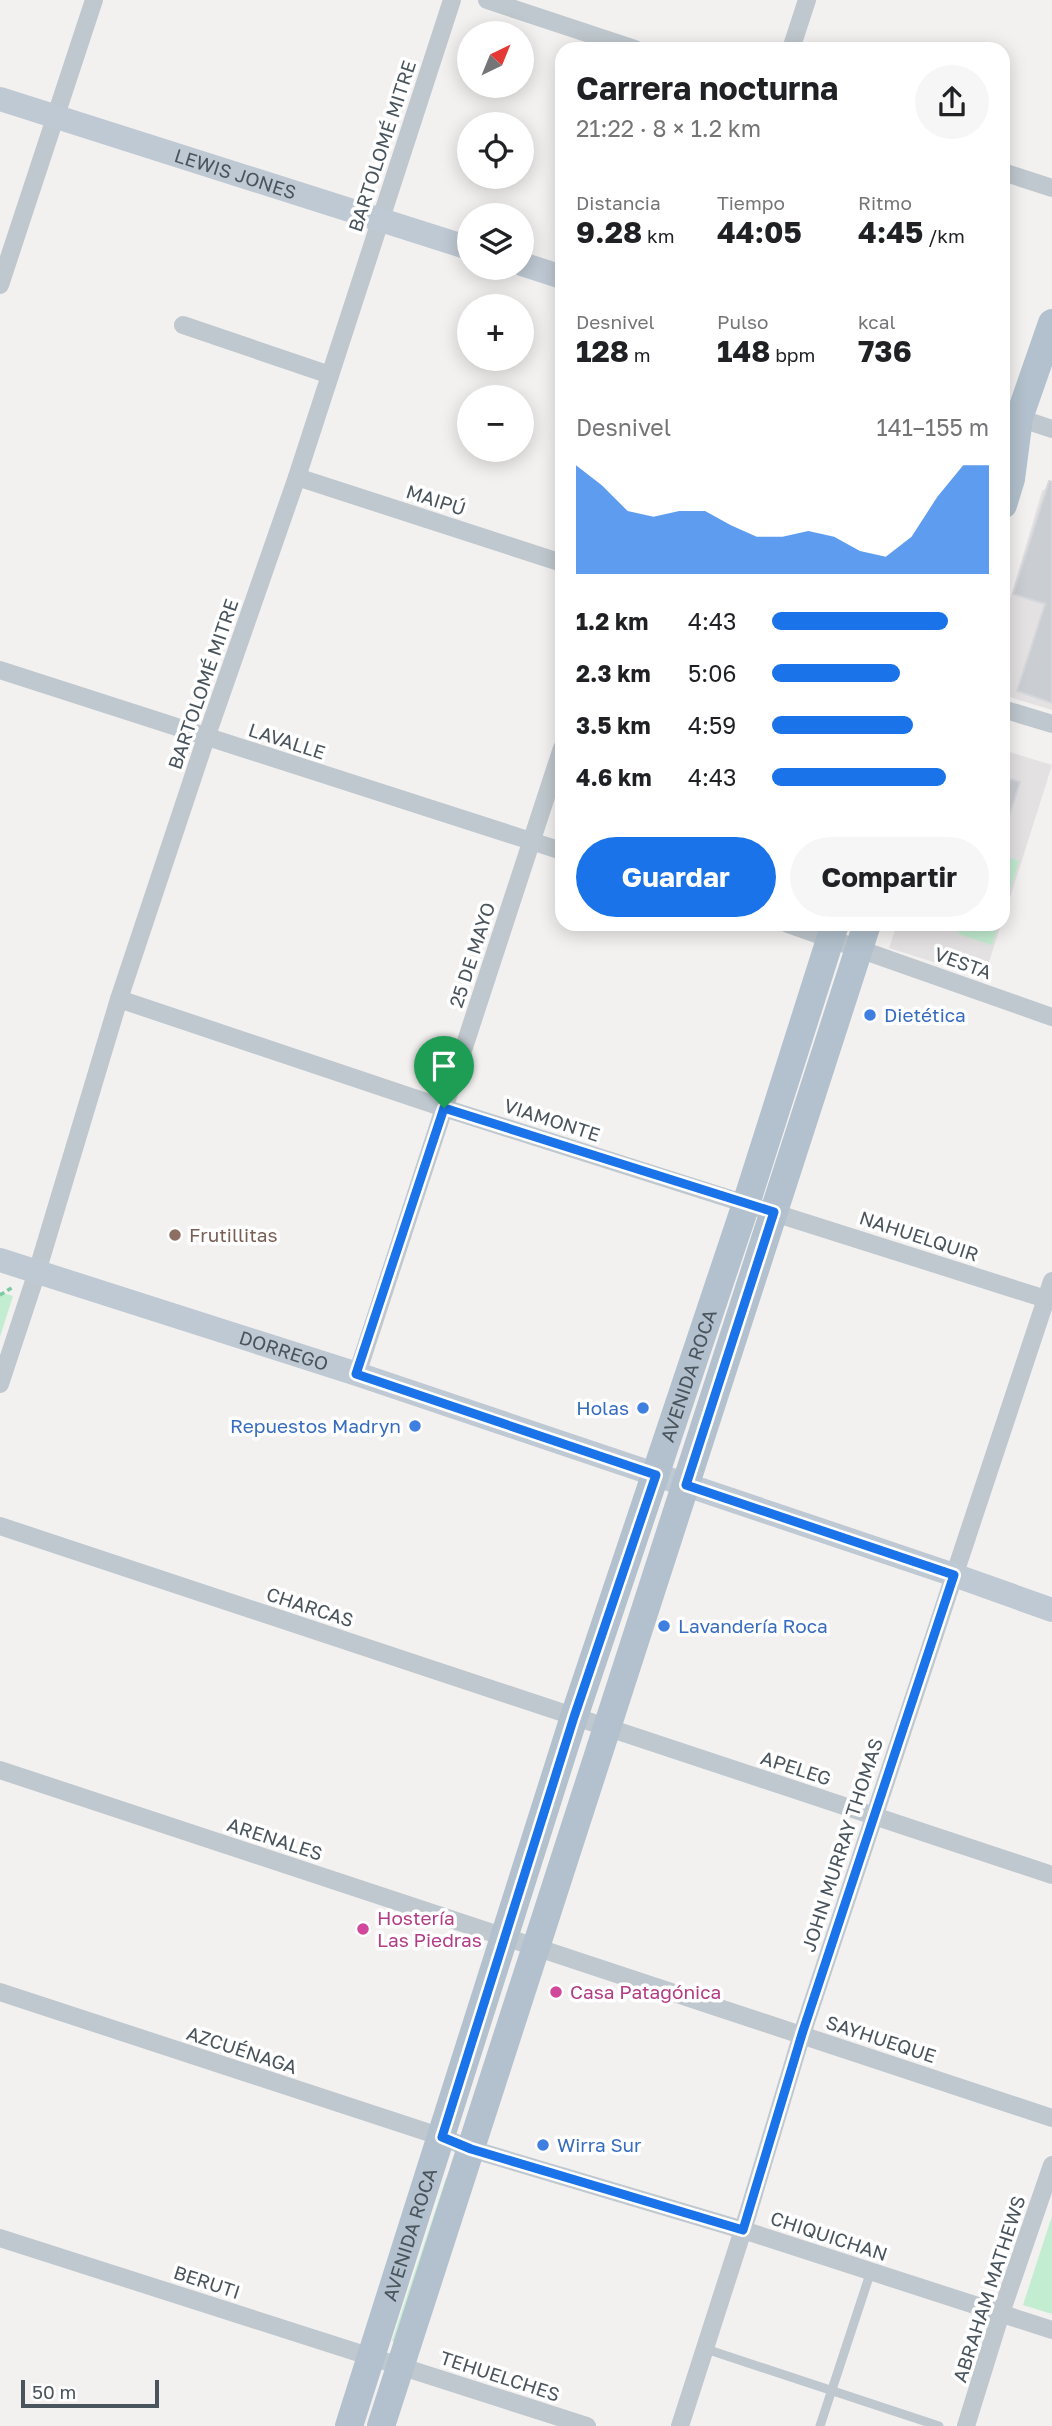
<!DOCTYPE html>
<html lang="es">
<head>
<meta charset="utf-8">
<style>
  :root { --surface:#fff; --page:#f6f6f6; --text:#202124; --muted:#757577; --accent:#1a73e8 }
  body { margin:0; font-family:"Golos Text",sans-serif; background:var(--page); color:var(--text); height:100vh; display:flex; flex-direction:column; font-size:26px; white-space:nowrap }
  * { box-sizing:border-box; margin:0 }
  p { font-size:23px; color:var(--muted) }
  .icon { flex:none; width:38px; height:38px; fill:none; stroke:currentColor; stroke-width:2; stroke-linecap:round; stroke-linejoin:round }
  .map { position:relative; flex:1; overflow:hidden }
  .details { position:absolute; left:555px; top:42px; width:455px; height:889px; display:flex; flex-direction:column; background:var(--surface); border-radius:21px; box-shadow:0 4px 18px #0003 }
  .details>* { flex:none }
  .needle { width:46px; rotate:43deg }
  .controls { position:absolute; left:457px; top:21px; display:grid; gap:14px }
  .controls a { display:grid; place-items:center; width:77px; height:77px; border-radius:50%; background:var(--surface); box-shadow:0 4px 18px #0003; font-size:35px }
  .scale { position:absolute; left:21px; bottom:18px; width:138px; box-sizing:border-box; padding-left:7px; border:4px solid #49545d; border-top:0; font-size:19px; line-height:24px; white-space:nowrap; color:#49545d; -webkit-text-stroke:5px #fff; paint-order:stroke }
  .pin { position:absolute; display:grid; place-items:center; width:60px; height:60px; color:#fff; margin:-72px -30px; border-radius:50% 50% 50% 0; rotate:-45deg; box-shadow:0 0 7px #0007 }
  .pin .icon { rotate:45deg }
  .round { display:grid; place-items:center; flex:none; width:74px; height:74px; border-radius:37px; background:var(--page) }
  .headline { display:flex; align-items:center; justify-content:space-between; height:119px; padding:0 21px }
  h1 { font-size:32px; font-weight:700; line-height:52px }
  .stats { display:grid; grid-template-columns:repeat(3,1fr); gap:10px; height:119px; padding:7px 21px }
  .stats div { display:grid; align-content:center }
  .stats b { font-size:30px; font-weight:700 }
  .stats small { font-size:19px; font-weight:400 }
  .stats p { font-size:19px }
  .chart { height:196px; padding:14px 21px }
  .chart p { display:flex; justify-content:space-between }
  .chart svg { width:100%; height:126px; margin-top:7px; fill:var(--accent); opacity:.7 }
  .cta { display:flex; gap:14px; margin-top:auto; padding:14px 21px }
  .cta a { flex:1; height:80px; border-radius:42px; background:var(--accent); color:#fff; font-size:28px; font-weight:700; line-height:80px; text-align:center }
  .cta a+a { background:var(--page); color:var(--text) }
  ul { padding:0 21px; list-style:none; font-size:23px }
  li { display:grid; grid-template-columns:112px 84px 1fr; align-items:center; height:52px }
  li i { height:18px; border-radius:9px; background:var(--accent) }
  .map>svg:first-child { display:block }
  .education { fill:#e3e1e2 }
  .green { fill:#c2edd1 }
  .building { fill:#cacdd2; stroke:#d5d7db; stroke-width:2 }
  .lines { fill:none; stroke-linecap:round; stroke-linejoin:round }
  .path { stroke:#7bcaa0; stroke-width:3.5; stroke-dasharray:5 3.5; stroke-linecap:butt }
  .lane { stroke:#bfc8ce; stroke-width:9 }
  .street { stroke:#bfc8ce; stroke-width:18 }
  .secondary { stroke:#bfc9d3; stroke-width:24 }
  .primary { stroke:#b2c1cd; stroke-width:28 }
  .route-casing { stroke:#fff; stroke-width:14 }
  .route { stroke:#1a73e8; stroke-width:9 }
  .shop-dot { fill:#3f7fe0; stroke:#fff; stroke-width:2.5 }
  .education-dot { fill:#8d6e63; stroke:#fff; stroke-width:2.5 }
  .hotel-dot { fill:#d1479c; stroke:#fff; stroke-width:2.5 }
  .labels { text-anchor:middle; stroke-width:7; stroke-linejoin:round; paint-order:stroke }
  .street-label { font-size:19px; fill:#49545d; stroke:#fff }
  .shop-label { font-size:19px; fill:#366cbe; stroke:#fff; text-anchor:start }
  .education-label { font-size:19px; fill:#785e54; stroke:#fff; text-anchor:start }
  .hotel-label { font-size:19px; fill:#b23c85; stroke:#fff; text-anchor:start }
</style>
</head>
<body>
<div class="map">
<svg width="1052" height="2426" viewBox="0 0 1052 2426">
  <rect width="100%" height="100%" fill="#f3f0f0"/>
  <g class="education">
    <polygon points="1052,484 1052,710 1003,695 1003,623 1042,491"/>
    <polygon points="1003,750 1052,765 1003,920"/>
    <polygon points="897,924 1001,924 984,978 889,948"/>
  </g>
  <g class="green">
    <polygon points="1003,855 1019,861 1003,911"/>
    <polygon points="961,924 998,924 992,945 958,934"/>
    <polygon points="0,1292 13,1296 0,1337"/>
    <polygon points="446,2178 451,2179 397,2343 392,2341"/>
    <polygon points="1052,2216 1052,2314 1023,2305"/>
  </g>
  <g class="building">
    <polygon points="1049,481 1052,482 1052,703 1017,691 1045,604 1013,594"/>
    <polygon points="1003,777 1020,782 1006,826 1003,826"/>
  </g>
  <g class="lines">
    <polyline class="path" points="0,1295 13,1287"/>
    <g class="lane">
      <polyline points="706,2349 939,2426"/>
      <polyline points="820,2426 871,2271"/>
    </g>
    <g class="street">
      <polyline points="487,0 635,49"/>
      <polyline points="791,49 807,0"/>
      <polyline points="1003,172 1052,188"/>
      <polyline points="0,285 94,0"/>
      <polyline points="183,325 330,375"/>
      <polyline points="1019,418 1052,429"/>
      <polyline points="297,477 562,563"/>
      <polyline points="0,670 562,851"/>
      <polyline points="1003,709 1052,724"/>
      <polyline points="788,924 1052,1017"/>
      <polyline points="119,999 444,1108 1052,1301"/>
      <polyline points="357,1374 562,748"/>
      <polyline points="0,1384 37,1272 119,999 206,738 297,477 452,0"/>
      <polyline points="0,1526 1052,1875"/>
      <polyline points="0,1770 1052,2118"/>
      <polyline points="0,1992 442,2137 471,2149 743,2230 1052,2330"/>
      <polyline points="0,2238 587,2426"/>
      <polyline points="680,2426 743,2230 802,2034 1052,1281"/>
      <polyline points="966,2426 1001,2313 1052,2165"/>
    </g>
    <g class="secondary">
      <path id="s1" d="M 0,99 L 469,248"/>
      <polyline points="522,264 562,277"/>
      <path id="s2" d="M 0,1260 L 357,1374 L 954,1575 L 1052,1610"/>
    </g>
    <g class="primary">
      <polyline points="1003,505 1011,479 1019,418 1052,323"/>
      <path id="s3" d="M 349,2426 L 574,1717 L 746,1204 L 835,924"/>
      <polyline points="381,2426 867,924"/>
    </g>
  </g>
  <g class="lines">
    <defs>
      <polygon id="route" points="444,1108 774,1212 686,1485 954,1575 802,2034 743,2230 471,2149 442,2137 574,1717 656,1475 356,1374"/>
    </defs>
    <use href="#route" class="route-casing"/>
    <use href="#route" class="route"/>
  </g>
  <g class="shop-dot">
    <circle cx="870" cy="1015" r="7"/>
    <circle cx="643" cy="1408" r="7"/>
    <circle cx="415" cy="1426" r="7"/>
    <circle cx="664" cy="1626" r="7"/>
    <circle cx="543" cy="2145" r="7"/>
  </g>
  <circle class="education-dot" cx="175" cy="1235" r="7"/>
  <g class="hotel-dot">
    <circle cx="363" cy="1929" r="7"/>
    <circle cx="556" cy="1992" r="7"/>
  </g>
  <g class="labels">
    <g class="street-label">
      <text transform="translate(382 146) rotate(-72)" y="7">BARTOLOMÉ MITRE</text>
      <text dy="7" stroke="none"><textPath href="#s1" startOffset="247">LEWIS JONES</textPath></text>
      <text transform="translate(436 500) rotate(18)" y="7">MAIPÚ</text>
      <text transform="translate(203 684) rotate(-71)" y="7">BARTOLOMÉ MITRE</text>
      <text transform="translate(287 741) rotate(18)" y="7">LAVALLE</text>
      <text transform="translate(472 955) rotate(-72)" y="7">25 DE MAYO</text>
      <text transform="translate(963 963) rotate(20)" y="7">VESTA</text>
      <text transform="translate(552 1120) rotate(18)" y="7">VIAMONTE</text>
      <text transform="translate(919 1236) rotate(18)" y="7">NAHUELQUIR</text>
      <text dy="7" stroke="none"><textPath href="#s2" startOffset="298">DORREGO</textPath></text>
      <text dy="7" stroke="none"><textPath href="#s3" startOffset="1104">AVENIDA ROCA</textPath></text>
      <text transform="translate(310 1607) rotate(18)" y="7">CHARCAS</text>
      <text transform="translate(796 1768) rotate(18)" y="7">APELEG</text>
      <text transform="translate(275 1839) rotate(18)" y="7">ARENALES</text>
      <text transform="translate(842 1845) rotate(-72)" y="7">JOHN MURRAY THOMAS</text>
      <text transform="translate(881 2039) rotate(18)" y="7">SAYHUEQUE</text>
      <text transform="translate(242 2050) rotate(18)" y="7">AZCUÉNAGA</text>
      <text dy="7" stroke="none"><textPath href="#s3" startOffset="201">AVENIDA ROCA</textPath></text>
      <text transform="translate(829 2236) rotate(18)" y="7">CHIQUICHAN</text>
      <text transform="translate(207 2282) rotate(18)" y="7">BERUTI</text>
      <text transform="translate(989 2289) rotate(-72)" y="7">ABRAHAM MATHEWS</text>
      <text transform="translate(500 2376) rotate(18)" y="7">TEHUELCHES</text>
    </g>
    <g class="shop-label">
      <text x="884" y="1022">Dietética</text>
      <text x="629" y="1415" text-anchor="end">Holas</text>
      <text x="401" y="1433" text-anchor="end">Repuestos Madryn</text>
      <text x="678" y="1633">Lavandería Roca</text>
      <text x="557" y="2152">Wirra Sur</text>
    </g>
    <g class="education-label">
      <text x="189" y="1242">Frutillitas</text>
    </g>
    <g class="hotel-label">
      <text x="377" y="1925">Hostería<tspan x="377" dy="22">Las Piedras</tspan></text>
      <text x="570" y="1999">Casa Patagónica</text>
    </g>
  </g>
</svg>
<div class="controls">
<a><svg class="needle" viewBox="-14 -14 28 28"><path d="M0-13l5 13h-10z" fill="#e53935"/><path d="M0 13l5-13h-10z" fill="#757577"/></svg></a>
<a><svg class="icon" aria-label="locate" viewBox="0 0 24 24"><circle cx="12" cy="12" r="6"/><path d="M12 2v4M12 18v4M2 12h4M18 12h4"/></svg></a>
<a><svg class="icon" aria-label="layers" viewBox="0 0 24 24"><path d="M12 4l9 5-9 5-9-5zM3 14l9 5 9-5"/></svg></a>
<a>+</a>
<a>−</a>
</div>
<div class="scale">50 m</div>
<div class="pin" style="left:444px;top:1108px;background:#1e9e55"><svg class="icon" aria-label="arrive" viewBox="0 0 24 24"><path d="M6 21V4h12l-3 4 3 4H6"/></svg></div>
<section class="details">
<div class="headline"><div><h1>Carrera nocturna</h1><p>21:22 · 8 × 1.2 km</p></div><a class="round"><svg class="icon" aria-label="share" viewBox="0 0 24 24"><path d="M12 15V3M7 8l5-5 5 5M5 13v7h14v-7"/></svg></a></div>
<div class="stats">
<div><p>Distancia</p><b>9.28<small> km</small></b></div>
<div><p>Tiempo</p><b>44:05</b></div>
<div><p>Ritmo</p><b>4:45<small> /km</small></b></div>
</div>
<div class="stats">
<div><p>Desnivel</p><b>128<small> m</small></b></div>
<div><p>Pulso</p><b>148<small> bpm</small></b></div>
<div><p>kcal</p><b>736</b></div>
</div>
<div class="chart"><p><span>Desnivel</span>141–155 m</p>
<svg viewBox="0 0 160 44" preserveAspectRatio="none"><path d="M0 44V6L10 13L20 22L30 24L40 22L50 22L60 27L70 31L80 31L90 29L100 31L110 36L120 38L130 31L140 17L150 6L160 6V44z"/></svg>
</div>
<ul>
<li><b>1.2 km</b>4:43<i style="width:81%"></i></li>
<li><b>2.3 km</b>5:06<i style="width:59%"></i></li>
<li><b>3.5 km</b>4:59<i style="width:65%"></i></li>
<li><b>4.6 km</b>4:43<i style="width:80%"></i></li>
</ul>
<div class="cta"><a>Guardar</a><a>Compartir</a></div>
</section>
</div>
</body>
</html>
